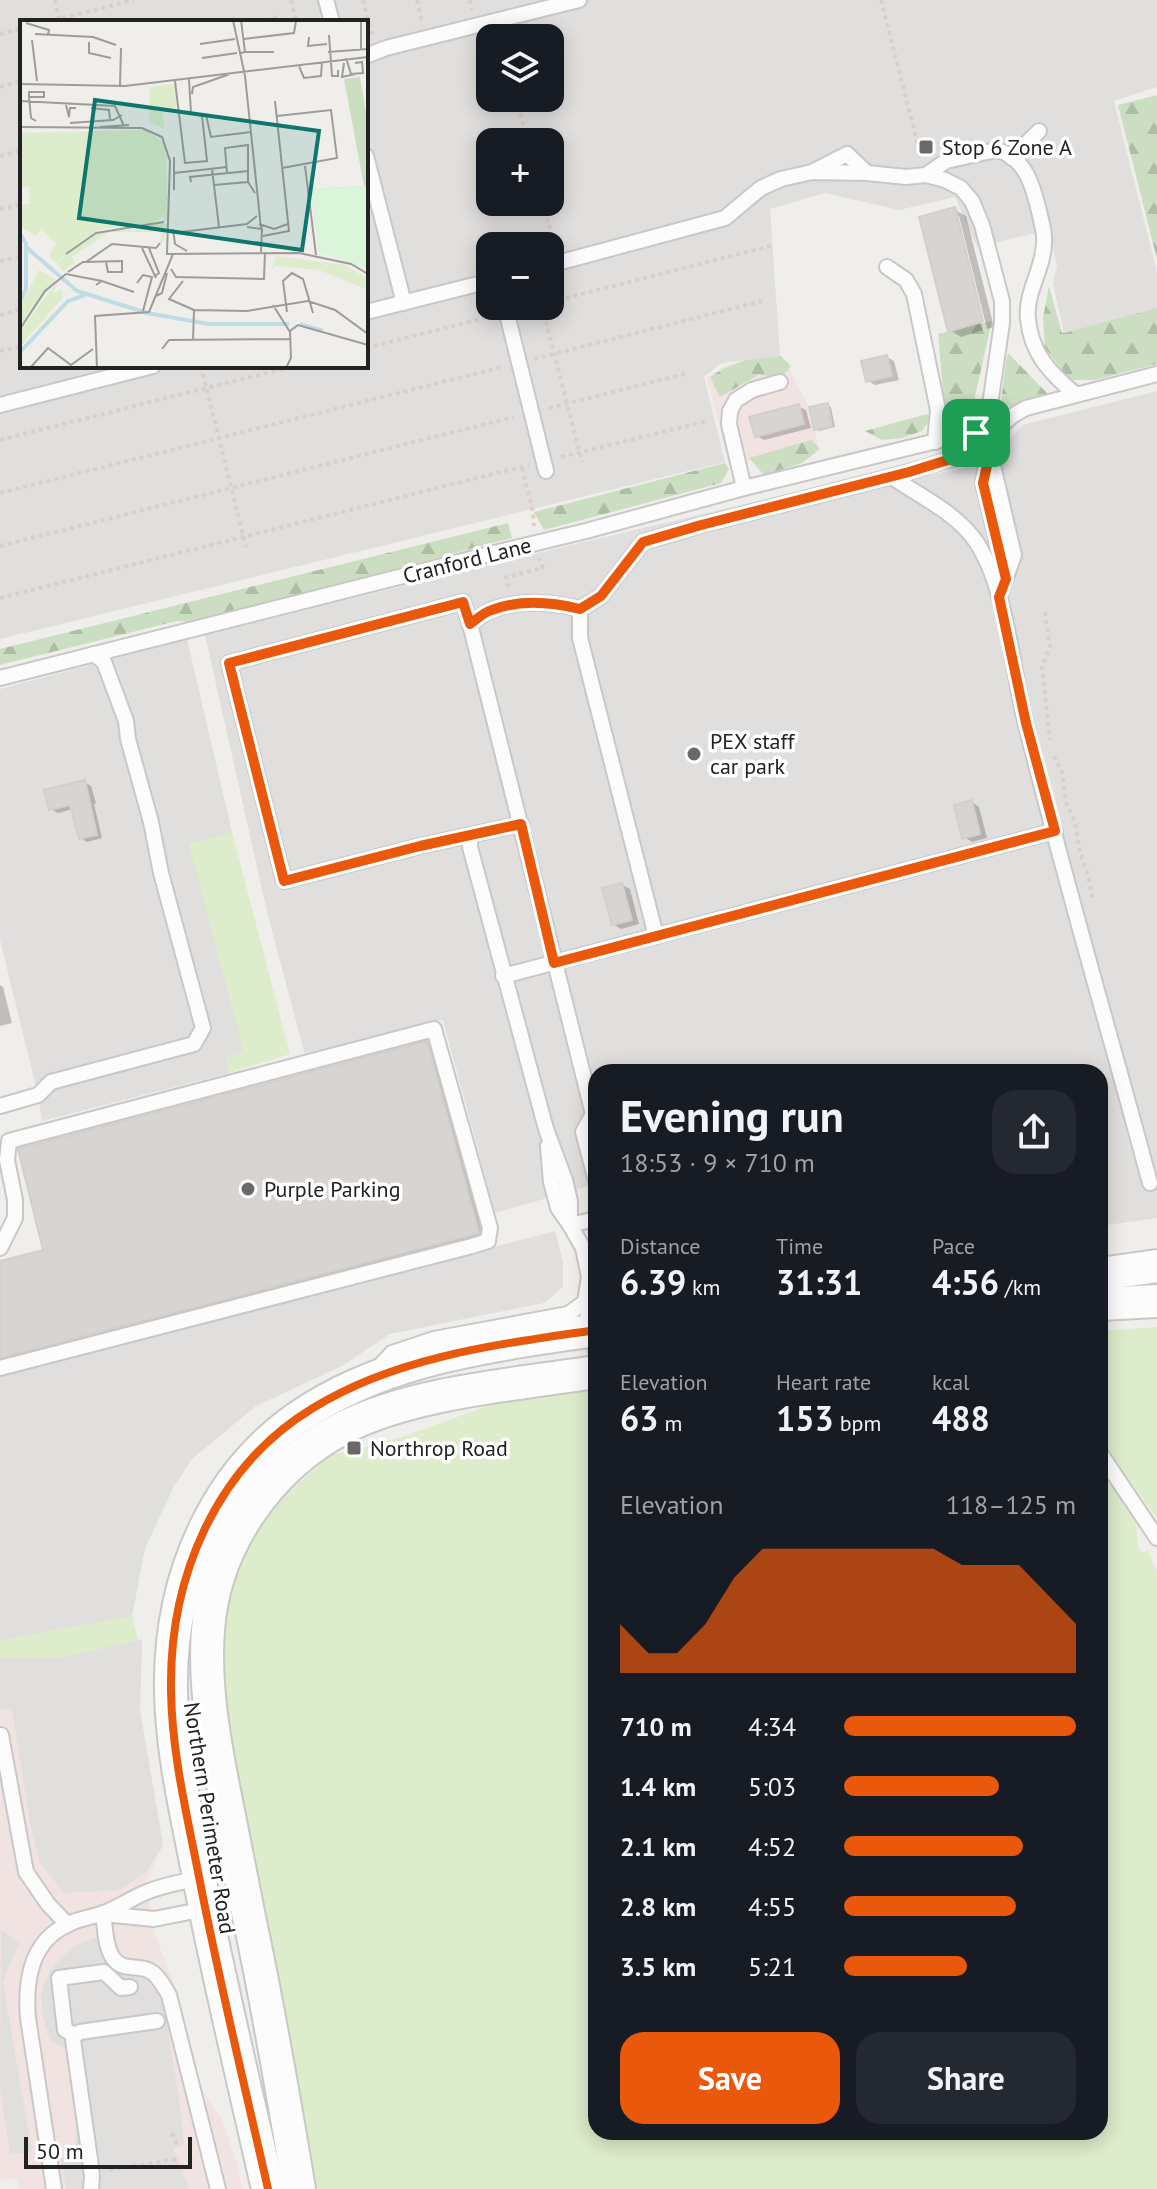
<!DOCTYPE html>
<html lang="en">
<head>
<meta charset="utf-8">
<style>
  :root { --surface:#171b24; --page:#242831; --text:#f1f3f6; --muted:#9ea1a6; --accent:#ea580c }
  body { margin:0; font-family:"PT Sans",sans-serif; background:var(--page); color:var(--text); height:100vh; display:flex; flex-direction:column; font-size:30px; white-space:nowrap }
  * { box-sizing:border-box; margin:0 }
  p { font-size:26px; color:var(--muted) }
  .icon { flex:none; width:44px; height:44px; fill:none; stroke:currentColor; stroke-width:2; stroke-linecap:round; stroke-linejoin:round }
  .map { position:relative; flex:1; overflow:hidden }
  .details { position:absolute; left:588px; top:1064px; width:520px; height:1076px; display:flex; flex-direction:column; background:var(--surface); border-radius:24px; box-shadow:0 4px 20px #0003 }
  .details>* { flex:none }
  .controls { position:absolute; left:476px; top:24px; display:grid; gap:16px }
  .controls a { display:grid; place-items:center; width:88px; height:88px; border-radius:16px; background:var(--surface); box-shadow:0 4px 20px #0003; font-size:40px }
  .scale { position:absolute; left:24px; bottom:20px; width:168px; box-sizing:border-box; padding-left:8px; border:4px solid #222; border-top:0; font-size:22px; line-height:28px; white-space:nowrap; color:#222; -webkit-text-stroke:6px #fff; paint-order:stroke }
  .pin { position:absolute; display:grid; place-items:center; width:68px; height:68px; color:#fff; margin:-34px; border-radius:16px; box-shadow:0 4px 12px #0006 }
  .round { display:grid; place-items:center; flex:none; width:84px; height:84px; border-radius:24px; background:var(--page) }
  .overview { display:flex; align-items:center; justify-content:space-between; height:136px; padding:0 32px }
  h1 { font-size:44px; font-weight:700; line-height:60px }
  .figures { display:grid; grid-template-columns:repeat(3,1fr); gap:12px; height:136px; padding:8px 32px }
  .figures div { display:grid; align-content:center }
  .figures b { font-size:34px; font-weight:700 }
  .figures small { font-size:22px; font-weight:400 }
  .figures p { font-size:22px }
  .chart { height:224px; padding:16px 32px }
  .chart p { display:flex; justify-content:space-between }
  .chart svg { width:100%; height:144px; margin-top:8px; fill:var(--accent); opacity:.7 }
  .primary-button { display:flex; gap:16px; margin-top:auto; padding:16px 32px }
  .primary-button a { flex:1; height:92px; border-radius:24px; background:var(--accent); color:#fff; font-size:32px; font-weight:700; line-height:92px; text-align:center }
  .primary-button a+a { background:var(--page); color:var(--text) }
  ul { padding:0 32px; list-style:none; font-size:26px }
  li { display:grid; grid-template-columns:128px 96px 1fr; align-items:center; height:60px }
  li i { height:20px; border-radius:10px; background:var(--accent) }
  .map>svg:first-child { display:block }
  .commercial { fill:#f1e3e1 }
  .grass { fill:#ddeccb }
  .forest { fill:url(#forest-firs) }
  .parking { fill:#e0dfde; fill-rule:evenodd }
  .shadow { fill:#0003 }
  .building { fill:#d7d4d2; stroke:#d3d0cc; stroke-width:2 }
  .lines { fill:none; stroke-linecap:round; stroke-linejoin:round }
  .service-casing { stroke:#c9c8c7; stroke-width:18 }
  .tertiary-casing { stroke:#c9c8c7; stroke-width:36 }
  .path { stroke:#dccecd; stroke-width:4; stroke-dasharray:4 4; stroke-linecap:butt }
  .service { stroke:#fdfcfc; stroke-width:14 }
  .tertiary { stroke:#fdfcfc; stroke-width:32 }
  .cycleway-casing { stroke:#fff; stroke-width:13 }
  .cycleway { stroke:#e8590c; stroke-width:8 }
  .route-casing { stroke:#fff; stroke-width:16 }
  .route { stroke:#ea580c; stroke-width:10 }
  .poi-dot { fill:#6a6968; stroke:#fff; stroke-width:3 }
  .labels { text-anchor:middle; stroke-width:7; stroke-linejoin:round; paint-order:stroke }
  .poi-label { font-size:22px; fill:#222; stroke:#fff; text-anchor:start }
  .street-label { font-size:22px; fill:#222; stroke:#fff }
  .inset-river { fill:none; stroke:#bfdbe3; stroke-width:4 }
  .inset-road { fill:none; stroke:#9e9c9b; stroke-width:2 }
  .view { fill:#0f766e; fill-opacity:0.15; stroke:#0f766e; stroke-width:4 }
  .inset-edge { fill:none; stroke:#222; stroke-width:4 }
</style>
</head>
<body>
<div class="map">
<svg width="1157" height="2189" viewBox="0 0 1157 2189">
  <defs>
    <pattern id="forest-firs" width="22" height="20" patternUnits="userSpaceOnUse" patternTransform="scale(2)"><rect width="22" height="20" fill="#cbdec1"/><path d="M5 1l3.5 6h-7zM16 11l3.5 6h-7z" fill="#aebea6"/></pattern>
  </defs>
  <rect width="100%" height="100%" fill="#f0eeeb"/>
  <g class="commercial">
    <polygon points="783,358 809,407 818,445 739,464 729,465 707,378 724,366"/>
    <polygon points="142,1639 140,1711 163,1845 146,1882 155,1935 174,1983 203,2091 223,2122 238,2168 242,2189 19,2189 17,2178 0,2180 0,1657 64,1657"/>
  </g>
  <g class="grass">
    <polygon points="232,832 290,1054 229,1073 226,1058 243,1052 188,843"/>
    <polygon points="1157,1327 1157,1518 1100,1441 1100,1331"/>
    <polygon points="596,1388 596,2132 1100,2132 1100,1467 1135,1511 1138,1548 1144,1553 1147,1550 1157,1571 1157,2189 312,2189 236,1783 223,1663 224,1628 229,1598 238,1570 250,1544 264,1519 282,1498 329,1456 405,1436 496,1403"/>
    <polygon points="0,1479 173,1488 145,1548 132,1616 138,1640 64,1657 0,1657"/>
  </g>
  <g class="forest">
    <polygon points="1157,95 1157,259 1118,105"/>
    <polygon points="1049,286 1062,333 1157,307 1157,364 1094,380 1070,380 1045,348 1043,318"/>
    <polygon points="992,321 973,405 962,414 944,402 938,334"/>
    <path d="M 777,352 L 791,366 L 782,377 L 758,375 L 720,397 L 710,377 C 730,363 754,357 777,352 Z"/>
    <polygon points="1008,353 1048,394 1000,410 1006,361"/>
    <polygon points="927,414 930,419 922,431 902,438 882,440 865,431"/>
    <polygon points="811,440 820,449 802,463 764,475 749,458"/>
    <polygon points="725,463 729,469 721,483 544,530 534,512"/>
    <polygon points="508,523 512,538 194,622 177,621 0,665 0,649"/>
  </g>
  <g class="parking">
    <path d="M 0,0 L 1157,0 L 1157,87 L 1114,101 L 1157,272 L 1157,308 L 1064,333 L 1053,284 L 1057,266 L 1049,230 L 977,247 L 955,197 L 899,210 L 825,193 L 770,209 L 780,356 L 722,363 L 704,377 L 725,462 L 0,639 ZM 22,22 L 366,22 L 366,366 L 22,366 ZM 490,38 L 550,38 L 550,98 L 490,98 ZM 490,142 L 550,142 L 550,202 L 490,202 ZM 490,246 L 550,246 L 550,306 L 490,306 Z"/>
    <polygon points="1157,391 1157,1218 1100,1226 1100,1072 596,1072 596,1184 495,1213 443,1020 305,1055 268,916 205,635 537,553 898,468 921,477 965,468 1001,464 1002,448 1022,425"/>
    <polygon points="187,639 232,832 189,844 244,1053 226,1058 229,1073 42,1121 38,1095 0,940 0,689"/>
    <polygon points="555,1231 563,1262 563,1287 544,1303 390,1334 342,1366 256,1406 192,1459 173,1488 145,1548 132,1616 0,1640 0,1377"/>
    <polygon points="142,1639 140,1711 163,1845 146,1872 119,1890 64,1893 40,1863 30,1823 12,1709 0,1710 0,1657 64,1657"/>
    <polygon points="1,1930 19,1943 3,1982 32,2152 10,2154 0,2087"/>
    <polygon points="99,1936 103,1956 110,1966 118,1973 146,1979 163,1999 181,2112 184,2144 174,2149 189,2189 66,2189 61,2158 77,2155 75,2138 78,2120 65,2049 50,2040 43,2018 41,1996 46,1979 54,1965 75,1946"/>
  </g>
  <g class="shadow">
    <polygon points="955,210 966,216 994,327 987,329 959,216 955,216 983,330 961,337 950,330"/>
    <polygon points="887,357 894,361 899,380 875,385 868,381"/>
    <polygon points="828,405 831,407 835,427 819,431 816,429"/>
    <polygon points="798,406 806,410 811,428 764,440 757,436"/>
    <polygon points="84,782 91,786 96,803 94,804 102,838 87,842 80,838 73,809 58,813 51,809"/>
    <polygon points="972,802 979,807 987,838 972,842 964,837"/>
    <polygon points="622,885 630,889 639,924 621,929 613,924"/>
    <polygon points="0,985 3,987 12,1023 0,1026"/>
    <polygon points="427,1043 443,1053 495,1242 0,1375 0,1264 45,1252"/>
  </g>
  <g class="building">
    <polygon points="955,207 983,321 948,332 919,217"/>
    <polygon points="887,355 892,376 866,382 861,361"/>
    <polygon points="828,403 832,426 814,430 809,407"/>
    <polygon points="799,404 804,424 755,437 749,417"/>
    <polygon points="85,780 97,835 79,839 70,805 49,810 44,790"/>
    <polygon points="972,800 980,834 962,839 954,805"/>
    <polygon points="622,883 632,920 612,925 602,888"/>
    <polygon points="427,1041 479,1233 0,1358 0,1261 43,1250 18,1149"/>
  </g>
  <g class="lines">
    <defs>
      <g id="service">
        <polyline points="326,0 332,22"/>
        <polyline points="366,56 386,48 579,0"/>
        <polyline points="366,156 404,303"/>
        <polyline points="1012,158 1039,131"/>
        <polyline points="814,171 847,154 867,173"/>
        <path d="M 926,175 L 946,161 L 996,150 C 1025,156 1033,186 1039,211 C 1041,221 1045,232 1044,242 C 1044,269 1025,292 1028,319 C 1031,353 1050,373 1075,394"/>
        <polyline points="887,267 906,280 914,294 938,410 935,442"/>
        <polyline points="505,306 546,471"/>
        <polyline points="366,312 490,281"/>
        <polyline points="0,405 153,366"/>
        <polyline points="989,455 983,483 1006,579"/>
        <path d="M 892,477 C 921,497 957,513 977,543 C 1007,590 1012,670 1026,725 C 1064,878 1109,1030 1150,1183"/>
        <polyline points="744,488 729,424 730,411 736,400 752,390 780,382"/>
        <polyline points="999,597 1014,555 990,453 1002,425 1012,416 1026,408 1157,374"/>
        <polyline points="580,609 580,638 656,936"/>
        <path d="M 470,624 C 477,619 484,613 491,610 C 520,599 551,602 580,609 L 601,596 L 643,542 L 701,525 L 909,472 L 954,458 L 968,445 L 990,405 L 1002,323 L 1002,301 L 982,225 L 972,201 L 961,188 L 945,180 L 926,175 L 906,177 L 867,173 L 812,172 L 781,179 L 761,188 L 725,218 L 550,265"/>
        <polyline points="0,678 490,554 586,531 744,488 1002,425"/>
        <polyline points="521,824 420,846 284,881 229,663 463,602 470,624 596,1126"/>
        <polyline points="470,836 470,847 546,1129 565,1180 570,1201 570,1225"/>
        <polyline points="503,976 1055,831"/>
        <polyline points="0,1106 38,1095 51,1082 194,1044 203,1028 161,873 151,822 128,739 126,721 104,662 94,654"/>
        <polyline points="593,1114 583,1132 596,1181"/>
        <polyline points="548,1146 551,1182 558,1208 570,1225 583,1248 589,1277 585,1302 596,1351"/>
        <polyline points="570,1225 596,1219"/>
        <polyline points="0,1248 15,1218 15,1200 7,1160 9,1141 434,1029 490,1228 488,1241 472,1246 0,1368"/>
        <polyline points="377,1369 392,1353 434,1339 568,1314 585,1302"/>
        <polyline points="1100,1453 1157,1538"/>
        <polyline points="1,1735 26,1872 48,1904 67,1924"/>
        <path d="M 103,1913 C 105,1927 105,1946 113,1958 C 122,1971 136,1965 148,1970 C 158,1974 164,1987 169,1995 L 218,2189"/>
        <polyline points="103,1914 154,1919 246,1901"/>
        <polyline points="75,2035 65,2030 59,1978 104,1972 121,1988 130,1987"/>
        <path d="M 54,2189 L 28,2018 C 25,1981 30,1941 69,1924 C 80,1918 93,1917 104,1913 C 120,1907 133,1897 149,1891 C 177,1881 210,1877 240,1872"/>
        <polyline points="91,2189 92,2177 90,2159 73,2040 75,2035 80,2032 157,2021"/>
      </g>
      <g id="tertiary">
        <polyline points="1100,1274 1157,1266"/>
        <polyline points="1100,1304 1157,1301"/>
        <path d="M 268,2189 C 245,2087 220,1985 200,1882 C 188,1819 172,1756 171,1691 C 169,1580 214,1468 313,1408 C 397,1356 500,1344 596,1330"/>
        <path d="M 299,2189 C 284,2099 269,2011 250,1922 C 241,1876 232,1831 223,1786 C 213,1735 204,1682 208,1630 C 214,1545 269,1467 343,1428 C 413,1392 518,1384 596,1372"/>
      </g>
    </defs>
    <use href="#service" class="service-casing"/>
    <use href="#tertiary" class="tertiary-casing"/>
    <g class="path">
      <polyline points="55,0 60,22"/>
      <polyline points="291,0 297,22"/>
      <polyline points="363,0 372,35"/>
      <polyline points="417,0 422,22"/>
      <polyline points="470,0 472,10"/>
      <polyline points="881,0 921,157"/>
      <polyline points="47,22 134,0"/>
      <polyline points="258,22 277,17"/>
      <polyline points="0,34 22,28"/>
      <polyline points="0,87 22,81"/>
      <polyline points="516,98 528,142"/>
      <polyline points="0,156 22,150"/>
      <polyline points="543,202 554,245"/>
      <polyline points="0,209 22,204"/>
      <polyline points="0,261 22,256"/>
      <polyline points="550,302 775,245"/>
      <polyline points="542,306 582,462"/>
      <polyline points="0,315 22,309"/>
      <polyline points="366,348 492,316"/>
      <polyline points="0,351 22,346"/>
      <polyline points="534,359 762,301"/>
      <polyline points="201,366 246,547"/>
      <polyline points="549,408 689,373"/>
      <polyline points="0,440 294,366"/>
      <polyline points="561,457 707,421"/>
      <polyline points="522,468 533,512 534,526"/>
      <polyline points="0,493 502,367"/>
      <polyline points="0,546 514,417"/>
      <polyline points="508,587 506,577 543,568 539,558"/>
      <polyline points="0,598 529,465"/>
      <polyline points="1045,612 1050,647 1042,667 1050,740"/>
      <polyline points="1054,756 1062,772 1066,802 1075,822 1080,853 1088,875 1092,897"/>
      <polyline points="172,2133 178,2147"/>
      <polyline points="109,2170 178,2159"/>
    </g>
    <use href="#service" class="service"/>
    <use href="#tertiary" class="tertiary"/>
    <defs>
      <path id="cycleway" d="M 268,2189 C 245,2087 220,1985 200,1882 C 188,1819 172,1756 171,1691 C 169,1580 214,1468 313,1408 C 397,1356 500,1344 596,1330"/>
    </defs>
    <use href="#cycleway" class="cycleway-casing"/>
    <use href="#cycleway" class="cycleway"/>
  </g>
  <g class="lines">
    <defs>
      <path id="route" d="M 1002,425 L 990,453 L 983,483 L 1006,579 L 999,597 L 1026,723 L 1055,831 L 554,963 L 521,824 L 420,846 L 284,881 L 229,663 L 463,602 L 470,624 C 477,619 484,612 492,610 C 520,599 551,602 580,609 L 601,596 L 643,542 L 701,525 L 909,472 L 954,458 L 968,445 L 976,433 Z"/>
    </defs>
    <use href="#route" class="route-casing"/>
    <use href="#route" class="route"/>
  </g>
  <g class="poi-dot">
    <rect x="918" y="139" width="16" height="16" rx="4"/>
    <circle cx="694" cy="754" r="8"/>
    <circle cx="248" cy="1189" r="8"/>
    <rect x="346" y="1440" width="16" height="16" rx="4"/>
  </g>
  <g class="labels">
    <g class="poi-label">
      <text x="942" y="155">Stop 6 Zone A</text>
      <text x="710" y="749">PEX staff<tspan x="710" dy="25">car park</tspan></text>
      <text x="264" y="1197">Purple Parking</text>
      <text x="370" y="1456">Northrop Road</text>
    </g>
    <g class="street-label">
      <text transform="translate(467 560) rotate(-14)" y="8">Cranford Lane</text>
      <text transform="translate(210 1818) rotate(81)" y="8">Northern Perimeter Road</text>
    </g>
  </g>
  <g transform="translate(20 20)">
    <rect width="348" height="348" fill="#f0eeeb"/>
    <path d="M 154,64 L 158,88 L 142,92 L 144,108 L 129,102 L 130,67 ZM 126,110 L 145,124 L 149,200 L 144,201 L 145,195 L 128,206 L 91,208 L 80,210 L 74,212 L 56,225 L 79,212 L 125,209 L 136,203 L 147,204 L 144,220 L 140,226 L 141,212 L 89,212 L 52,237 L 55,243 L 43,251 L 37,244 L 49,231 L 36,243 L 29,236 L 36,223 L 22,210 L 15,216 L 0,206 L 0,185 L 9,184 L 9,167 L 0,167 L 0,113 ZM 256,236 L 325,245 L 345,257 L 348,270 L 299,250 L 255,246 L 251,252 ZM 19,250 L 36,260 L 0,307 L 0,287 ZM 37,262 L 33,274 L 41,269 L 43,277 L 0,327 L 0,311 Z" fill="#ddeccb"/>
    <path d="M 340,57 L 348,105 L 348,178 L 299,232 L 291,169 L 344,166 L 324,59 Z" fill="#cbdec1"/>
    <path d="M 348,166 L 348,249 L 299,232 L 291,169 Z" fill="#daf5da"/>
    <path class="inset-river" d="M 0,214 L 6,223 L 6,269 L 0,281M 6,227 L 57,271 L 127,293 L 189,304 L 269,304M 280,304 L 303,311M 0,332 L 48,281 L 65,275"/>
    <path class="inset-road" d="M 213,0 L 225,56 L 241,208M 341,0 L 341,29M 6,3 L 29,10 L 28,15M 15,14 L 73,17 L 96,25M 309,15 L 312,56 L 318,56 L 318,50M 289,17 L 288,26 L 307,24M 224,19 L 274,13 L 276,1M 12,20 L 17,61M 69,22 L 69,33 L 91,38M 180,24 L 215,19M 225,32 L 254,32M 308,32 L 348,29M 221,33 L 225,32 L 221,0M 182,38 L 217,33M 326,38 L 331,54 L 343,53 L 342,42 L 335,43M 324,43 L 322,57 L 336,54M 279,46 L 284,58 L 301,56 L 302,42M 155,61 L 165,143 L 187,141 L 182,96 L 171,93 L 169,59M 0,64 L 105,66 L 348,37M 100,66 L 101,28M 172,74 L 173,67 L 210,54M 9,77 L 24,77 L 24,72 L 9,72 L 9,77 L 11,98 L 16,101M 0,81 L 95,86 L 104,106M 46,85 L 49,97 L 50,88 L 56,88M 71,88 L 89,90 L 90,99M 186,95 L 191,117 L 231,112M 257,96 L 311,90 L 317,138 L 262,148M 50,103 L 93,100 L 102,95M 0,107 L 122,108 L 142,117 L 150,141 L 147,234 L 279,233 L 331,244 L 348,254M 80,107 L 109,105M 154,137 L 154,170M 285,146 L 296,235M 192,149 L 199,207M 154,153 L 207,147M 207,153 L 205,128 L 228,125 L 228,162 L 235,173M 171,162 L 170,157 L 228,151M 194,165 L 228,162M 239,204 L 254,209 L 268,204M 227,207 L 242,209 L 241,232M 153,209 L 155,224 L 167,231M 161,212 L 227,204 L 237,196M 243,216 L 269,211 L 255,81M 122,228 L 136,258M 129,228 L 139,253 L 135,256M 46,234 L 76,213 L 144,202M 66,242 L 92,224 L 136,228 L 140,223M 151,249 L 156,257 L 244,259 L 245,232M 48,252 L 63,242 L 66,242 L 102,241 L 102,252 L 88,252 L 86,242M 163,261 L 149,279 L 174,290 L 173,320M 117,263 L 123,255 L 132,257 L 123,291M 76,265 L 82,261 L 114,272M 136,276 L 142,273 L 147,253M 253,285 L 270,312M 174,290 L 227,291 L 288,281 L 315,290 L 348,314M 267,292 L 263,261 L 272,253 L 283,259 L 293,293M 0,309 L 25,271 L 46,254 L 82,261M 142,329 L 149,320 L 270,319M 10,348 L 28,328 L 51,345 L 73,329M 77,348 L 75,296 L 129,292 L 153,234M 266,348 L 271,338 L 270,311 L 278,305 L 348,325"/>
    <path class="view" d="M 75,80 L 299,111 L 282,230 L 59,198 Z"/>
    <rect width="348" height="348" class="inset-edge"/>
  </g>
</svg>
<div class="controls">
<a><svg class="icon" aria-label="layers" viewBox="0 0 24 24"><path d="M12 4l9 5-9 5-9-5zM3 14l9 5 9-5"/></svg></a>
<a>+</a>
<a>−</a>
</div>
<div class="scale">50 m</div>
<div class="pin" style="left:976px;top:433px;background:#1e9e55"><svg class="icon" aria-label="arrive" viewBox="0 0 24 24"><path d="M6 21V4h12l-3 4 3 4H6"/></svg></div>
<section class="details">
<div class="overview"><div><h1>Evening run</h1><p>18:53 · 9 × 710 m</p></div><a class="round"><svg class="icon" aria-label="share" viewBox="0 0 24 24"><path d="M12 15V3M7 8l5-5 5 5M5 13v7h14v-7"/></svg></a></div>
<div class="figures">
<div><p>Distance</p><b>6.39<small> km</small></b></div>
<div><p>Time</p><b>31:31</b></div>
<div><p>Pace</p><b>4:56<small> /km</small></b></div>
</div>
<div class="figures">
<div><p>Elevation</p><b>63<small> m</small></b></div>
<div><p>Heart rate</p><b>153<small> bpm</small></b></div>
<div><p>kcal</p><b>488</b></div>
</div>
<div class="chart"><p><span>Elevation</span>118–125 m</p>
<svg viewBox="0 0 160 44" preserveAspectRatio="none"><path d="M0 44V29L10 38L20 38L30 29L40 15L50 6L60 6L70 6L80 6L90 6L100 6L110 6L120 11L130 11L140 11L150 20L160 29V44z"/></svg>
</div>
<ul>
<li><b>710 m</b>4:34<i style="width:100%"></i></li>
<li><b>1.4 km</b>5:03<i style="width:67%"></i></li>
<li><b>2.1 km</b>4:52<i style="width:77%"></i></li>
<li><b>2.8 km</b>4:55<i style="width:74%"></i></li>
<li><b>3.5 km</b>5:21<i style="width:53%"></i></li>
</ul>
<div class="primary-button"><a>Save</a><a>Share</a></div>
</section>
</div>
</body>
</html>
